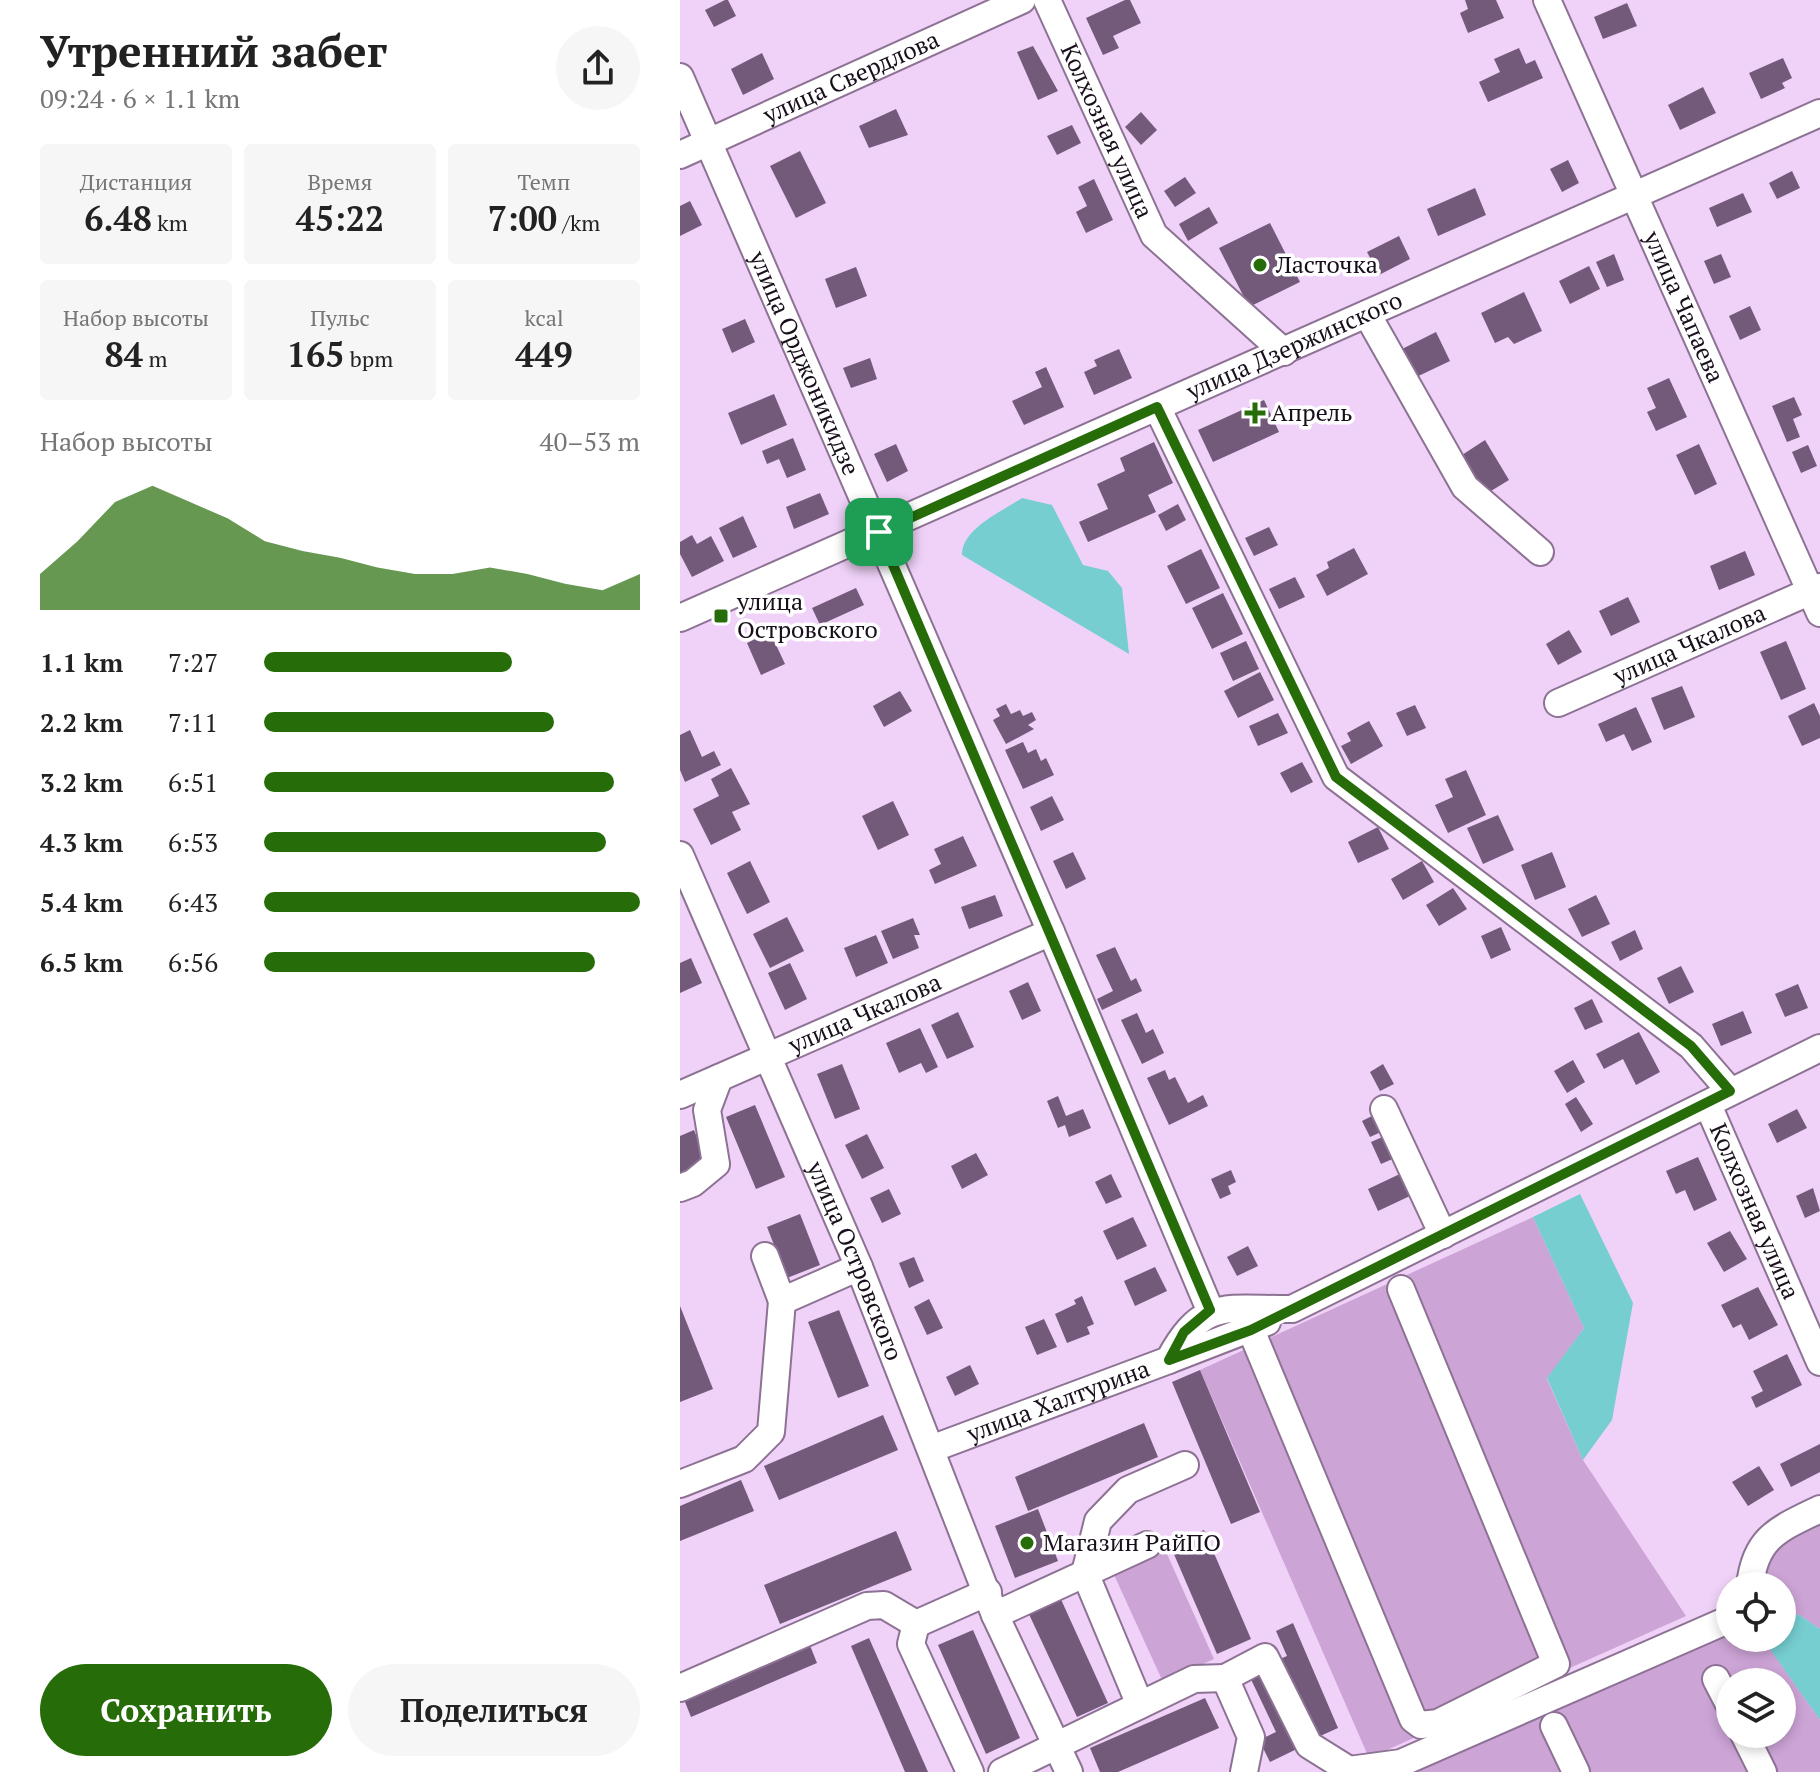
<!DOCTYPE html>
<html lang="ru">
<head>
<meta charset="utf-8">
<style>
  :root { --surface:#fff; --page:#f6f6f6; --text:#222; --muted:#767676; --accent:#266d09 }
  body { margin:0; font-family:"PT Serif",serif; background:var(--page); color:var(--text); height:100vh; display:flex; flex-direction:column; font-size:30px; white-space:nowrap }
  * { box-sizing:border-box; margin:0 }
  p { font-size:26px; color:var(--muted) }
  .icon { flex:none; width:44px; height:44px; fill:none; stroke:currentColor; stroke-width:2; stroke-linecap:round; stroke-linejoin:round }
  .map { position:relative; flex:1; overflow:hidden }
  .drawer { display:flex; flex-direction:column; background:var(--surface); width:680px }
  .drawer>* { flex:none }
  .fabs { position:absolute; left:1036px; top:1572px; display:grid; gap:16px }
  .fabs a { display:grid; place-items:center; width:80px; height:80px; border-radius:50%; background:var(--surface); box-shadow:0 4px 12px #0003; font-size:40px }
  .pin { position:absolute; display:grid; place-items:center; width:68px; height:68px; color:#fff; margin:-34px; border-radius:16px; box-shadow:0 4px 12px #0006 }
  .round { display:grid; place-items:center; flex:none; width:84px; height:84px; border-radius:42px; background:var(--page) }
  .head { display:flex; align-items:center; justify-content:space-between; height:136px; padding:0 40px }
  h1 { font-size:44px; font-weight:600; line-height:60px }
  .figures { display:grid; grid-template-columns:repeat(3,1fr); gap:12px; height:136px; padding:8px 40px }
  .figures div { display:grid; align-content:center; border-radius:8px; background:var(--page); text-align:center }
  .figures b { font-size:34px; font-weight:600 }
  .figures small { font-size:22px; font-weight:400 }
  .figures p { font-size:22px }
  .chart { height:224px; padding:16px 40px }
  .chart p { display:flex; justify-content:space-between }
  .chart svg { width:100%; height:144px; margin-top:8px; fill:var(--accent); opacity:.7 }
  .action { display:flex; gap:16px; margin-top:auto; padding:16px 40px }
  .action a { flex:1; height:92px; border-radius:48px; background:var(--accent); color:#fff; font-size:32px; font-weight:600; line-height:92px; text-align:center }
  .action a+a { background:var(--page); color:var(--text) }
  ul { padding:0 40px; list-style:none; font-size:26px }
  li { display:grid; grid-template-columns:128px 96px 1fr; align-items:center; height:60px }
  li i { height:20px; border-radius:10px; background:var(--accent) }
  main { display:flex; flex:1; min-height:0 }
  .map>svg:first-child { display:block }
  .green { fill:#cca4d6; fill-rule:evenodd }
  .water { fill:#76ced1 }
  .building { fill:#73597a }
  .lines { fill:none; stroke-linecap:round; stroke-linejoin:round }
  .minor-casing { stroke:#8d7294; stroke-width:30 }
  .minor { stroke:#fff; stroke-width:26 }
  .route-casing { stroke:#fff; stroke-width:16 }
  .route { stroke:#266d09; stroke-width:10 }
  .poi-dot { fill:#266d09; stroke:#fff; stroke-width:3 }
  .labels { text-anchor:middle; stroke-width:7; stroke-linejoin:round; paint-order:stroke }
  .street-label { font-size:24px; fill:#190f1c; stroke:#fff }
  .poi-label { font-size:24px; fill:#190f1c; stroke:#fff; text-anchor:start }
</style>
</head>
<body>
<main>
<section class="drawer">
<div class="head"><div><h1>Утренний забег</h1><p>09:24 · 6 × 1.1 km</p></div><a class="round"><svg class="icon" aria-label="share" viewBox="0 0 24 24"><path d="M12 15V3M7 8l5-5 5 5M5 13v7h14v-7"/></svg></a></div>
<div class="figures">
<div><p>Дистанция</p><b>6.48<small> km</small></b></div>
<div><p>Время</p><b>45:22</b></div>
<div><p>Темп</p><b>7:00<small> /km</small></b></div>
</div>
<div class="figures">
<div><p>Набор высоты</p><b>84<small> m</small></b></div>
<div><p>Пульс</p><b>165<small> bpm</small></b></div>
<div><p>kcal</p><b>449</b></div>
</div>
<div class="chart"><p><span>Набор высоты</span>40–53 m</p>
<svg viewBox="0 0 160 44" preserveAspectRatio="none"><path d="M0 44V33L10 23L20 11L30 6L40 11L50 16L60 23L70 26L80 28L90 31L100 33L110 33L120 31L130 33L140 36L150 38L160 33V44z"/></svg>
</div>
<ul>
<li><b>1.1 km</b>7:27<i style="width:66%"></i></li>
<li><b>2.2 km</b>7:11<i style="width:77%"></i></li>
<li><b>3.2 km</b>6:51<i style="width:93%"></i></li>
<li><b>4.3 km</b>6:53<i style="width:91%"></i></li>
<li><b>5.4 km</b>6:43<i style="width:100%"></i></li>
<li><b>6.5 km</b>6:56<i style="width:88%"></i></li>
</ul>
<div class="action"><a>Сохранить</a><a>Поделиться</a></div>
</section>
<div class="map">
<svg width="1140" height="1772" viewBox="0 0 1140 1772">
  <rect width="100%" height="100%" fill="#f0d2f8"/>
  <g class="green">
    <polygon points="853,1217 904,1328 867,1379 903,1460 1006,1616 689,1758 520,1370"/>
    <polygon points="1140,1523 1140,1629 1118,1614 1102,1630 1102,1586 1081,1586 1081,1552"/>
    <polygon points="482,1543 534,1659 483,1682 430,1566"/>
    <path d="M 1050,1631 L 1050,1638 L 1094,1638 L 1088,1646 L 1140,1720 L 1140,1772 L 737,1772 ZM 1050,1682 L 1102,1682 L 1102,1734 L 1050,1734 Z"/>
  </g>
  <g class="water">
    <path d="M 342,498 L 372,505 L 403,565 L 428,571 L 442,588 L 449,654 L 282,555 C 282,528 323,511 342,498 Z"/>
    <polygon points="900,1194 953,1303 932,1420 903,1460 867,1378 904,1328 853,1217"/>
    <polygon points="1118,1614 1140,1629 1140,1720 1087,1645 1094,1638 1102,1638 1102,1630"/>
  </g>
  <g class="building">
    <polygon points="45,0 48,0 56,16 34,27 25,10"/>
    <polygon points="445,0 450,0 461,23 433,36 439,48 423,55 406,18"/>
    <polygon points="785,0 816,0 824,18 788,33 780,13 788,9"/>
    <polygon points="947,3 957,26 923,39 914,17"/>
    <polygon points="353,46 378,91 358,100 337,52"/>
    <polygon points="839,48 846,64 855,60 863,78 808,102 799,82 820,72 814,59"/>
    <polygon points="82,53 94,79 63,95 51,69"/>
    <polygon points="1103,58 1112,78 1102,83 1105,88 1081,99 1069,73"/>
    <polygon points="1023,87 1036,113 1000,130 988,105"/>
    <polygon points="216,109 228,135 189,148 179,126"/>
    <polygon points="461,112 477,130 461,145 445,127"/>
    <polygon points="392,125 401,143 377,155 367,136"/>
    <polygon points="120,151 146,203 116,218 90,166"/>
    <polygon points="888,160 899,183 882,192 870,169"/>
    <polygon points="1112,171 1120,188 1097,199 1089,183"/>
    <polygon points="505,177 516,193 495,207 484,191"/>
    <polygon points="414,179 433,220 406,233 396,212 407,206 398,187"/>
    <polygon points="795,188 806,215 758,236 747,209"/>
    <polygon points="1063,193 1072,212 1037,227 1029,208"/>
    <polygon points="10,201 22,225 0,236 0,206"/>
    <polygon points="529,207 538,223 508,241 499,224"/>
    <polygon points="590,223 620,282 569,307 539,248"/>
    <polygon points="719,236 730,259 699,275 687,252"/>
    <polygon points="934,254 944,280 927,287 916,262"/>
    <polygon points="1041,254 1051,277 1034,284 1024,261"/>
    <polygon points="909,266 920,289 890,304 879,281"/>
    <polygon points="176,267 187,296 156,308 145,279"/>
    <polygon points="844,292 862,331 834,344 828,337 815,343 801,313"/>
    <polygon points="1070,306 1081,330 1060,340 1049,316"/>
    <polygon points="65,319 75,342 52,353 42,329"/>
    <polygon points="756,332 770,361 730,380 716,352"/>
    <polygon points="439,349 452,378 414,395 404,372 417,366 414,360"/>
    <polygon points="190,358 197,379 171,388 163,368"/>
    <polygon points="366,367 384,407 344,425 332,401 362,387 355,372"/>
    <polygon points="989,378 1007,417 976,431 967,412 976,408 967,388"/>
    <polygon points="94,394 107,425 61,445 48,413"/>
    <polygon points="1114,397 1122,415 1113,419 1120,437 1107,442 1092,406"/>
    <polygon points="584,400 599,432 533,462 518,430"/>
    <polygon points="113,438 126,470 107,478 99,459 87,464 82,451"/>
    <polygon points="805,440 829,480 806,494 782,455"/>
    <polygon points="474,442 493,483 468,495 476,512 408,542 399,522 428,509 417,484 445,471 440,458"/>
    <polygon points="216,444 228,471 207,482 194,454"/>
    <polygon points="1019,444 1037,484 1015,495 996,455"/>
    <polygon points="1128,445 1137,466 1121,473 1112,452"/>
    <polygon points="140,493 149,514 114,529 106,507"/>
    <polygon points="498,504 506,520 486,531 478,515"/>
    <polygon points="63,516 77,547 53,558 39,528"/>
    <polygon points="589,527 598,545 574,556 565,538"/>
    <polygon points="12,535 17,544 31,536 44,561 12,577 0,554 0,542"/>
    <polygon points="674,548 688,574 647,596 636,575 649,568 647,562"/>
    <polygon points="521,549 540,588 506,604 487,566"/>
    <polygon points="1065,551 1075,575 1039,590 1030,566"/>
    <polygon points="615,577 625,597 599,609 589,589"/>
    <polygon points="176,588 184,605 140,625 132,608"/>
    <polygon points="543,593 563,634 532,649 512,608"/>
    <polygon points="948,597 960,622 931,636 919,611"/>
    <polygon points="889,630 902,652 878,665 866,644"/>
    <polygon points="90,632 105,664 81,675 67,643"/>
    <polygon points="566,641 579,669 553,681 540,653"/>
    <polygon points="1106,641 1126,689 1101,700 1080,652"/>
    <polygon points="580,672 594,700 558,718 544,691"/>
    <polygon points="1002,686 1015,717 984,730 971,698"/>
    <polygon points="220,691 232,711 204,727 193,706"/>
    <polygon points="1134,703 1140,716 1140,738 1122,746 1108,716"/>
    <polygon points="326,704 331,714 340,710 343,716 352,712 356,720 348,725 354,729 326,744 313,720 320,716 316,709"/>
    <polygon points="735,705 746,728 727,736 716,713"/>
    <polygon points="956,707 972,742 952,751 944,734 926,742 918,724"/>
    <polygon points="598,713 608,733 578,746 569,726"/>
    <polygon points="689,721 703,746 671,764 661,746 671,741 667,733"/>
    <polygon points="10,730 22,757 34,751 41,765 5,782 0,770 0,735"/>
    <polygon points="343,742 348,753 356,749 361,761 366,758 374,775 343,789 325,750"/>
    <polygon points="622,762 633,782 611,793 600,773"/>
    <polygon points="51,768 70,804 52,812 61,830 31,845 13,809 39,796 31,779"/>
    <polygon points="786,770 806,815 768,833 755,805 773,797 765,779"/>
    <polygon points="372,796 384,820 361,831 350,807"/>
    <polygon points="213,801 229,835 198,850 182,816"/>
    <polygon points="818,815 834,850 803,864 787,828"/>
    <polygon points="698,827 709,849 678,863 668,842"/>
    <polygon points="283,836 297,866 255,884 249,870 261,864 254,849"/>
    <polygon points="393,852 406,879 386,889 373,861"/>
    <polygon points="872,852 886,887 855,900 841,865"/>
    <polygon points="70,861 90,902 67,914 47,873"/>
    <polygon points="742,861 754,882 723,900 711,879"/>
    <polygon points="773,888 787,909 759,926 746,905"/>
    <polygon points="315,895 323,916 289,929 281,907"/>
    <polygon points="916,895 930,924 902,937 888,909"/>
    <polygon points="107,917 124,951 90,968 73,934"/>
    <polygon points="233,918 240,935 234,935 239,948 213,959 201,931"/>
    <polygon points="821,927 831,950 811,959 801,936"/>
    <polygon points="955,930 963,949 940,961 931,942"/>
    <polygon points="196,935 208,963 176,977 164,948"/>
    <polygon points="435,947 451,981 456,978 462,991 422,1010 417,999 433,991 416,955"/>
    <polygon points="11,958 22,983 0,993 0,963"/>
    <polygon points="110,963 127,999 105,1010 88,973"/>
    <polygon points="1001,966 1014,992 989,1004 977,978"/>
    <polygon points="348,982 361,1011 342,1020 329,991"/>
    <polygon points="1118,984 1128,1008 1105,1017 1095,994"/>
    <polygon points="912,999 923,1022 905,1030 894,1008"/>
    <polygon points="1063,1011 1072,1033 1041,1046 1032,1024"/>
    <polygon points="278,1012 294,1047 267,1059 251,1025"/>
    <polygon points="457,1013 466,1033 473,1029 484,1053 462,1064 441,1020"/>
    <polygon points="240,1028 258,1067 246,1073 241,1063 219,1073 206,1043"/>
    <polygon points="959,1032 980,1072 956,1085 943,1059 924,1069 916,1054"/>
    <polygon points="893,1060 905,1082 887,1093 874,1071"/>
    <polygon points="162,1064 180,1109 155,1119 137,1074"/>
    <polygon points="703,1064 714,1084 700,1091 690,1072"/>
    <polygon points="485,1070 489,1080 495,1077 508,1103 523,1095 528,1106 489,1125 467,1078"/>
    <polygon points="378,1096 386,1116 403,1109 411,1128 389,1137 385,1125 378,1128 367,1101"/>
    <polygon points="896,1097 913,1124 901,1132 885,1104"/>
    <polygon points="75,1105 105,1177 76,1189 46,1117"/>
    <polygon points="1117,1109 1127,1128 1097,1143 1088,1124"/>
    <polygon points="694,1115 701,1132 690,1137 682,1121"/>
    <polygon points="14,1130 27,1163 0,1174 0,1136"/>
    <polygon points="187,1134 204,1168 182,1179 165,1145"/>
    <polygon points="707,1135 717,1157 701,1164 691,1142"/>
    <polygon points="296,1153 308,1175 282,1189 271,1166"/>
    <polygon points="1018,1157 1037,1200 1014,1211 1005,1190 996,1194 986,1171"/>
    <polygon points="551,1170 556,1182 548,1186 551,1194 540,1199 531,1179"/>
    <polygon points="722,1173 732,1195 698,1211 688,1189"/>
    <polygon points="431,1174 442,1197 426,1204 415,1182"/>
    <polygon points="1133,1188 1140,1211 1125,1218 1116,1196"/>
    <polygon points="209,1189 221,1214 202,1223 190,1198"/>
    <polygon points="120,1214 140,1265 107,1278 87,1227"/>
    <polygon points="453,1217 467,1246 437,1260 423,1231"/>
    <polygon points="1050,1231 1067,1259 1044,1272 1027,1243"/>
    <polygon points="568,1246 578,1266 557,1276 547,1257"/>
    <polygon points="234,1257 244,1281 229,1288 219,1263"/>
    <polygon points="475,1267 487,1291 455,1306 444,1281"/>
    <polygon points="1078,1287 1098,1325 1069,1340 1061,1324 1053,1328 1041,1305"/>
    <polygon points="402,1296 414,1324 407,1327 410,1334 387,1343 375,1314 396,1304 394,1300"/>
    <polygon points="249,1299 263,1328 247,1335 234,1307"/>
    <polygon points="0,1306 33,1389 0,1402"/>
    <polygon points="159,1310 189,1386 158,1398 128,1322"/>
    <polygon points="364,1319 377,1347 357,1355 345,1327"/>
    <polygon points="1107,1354 1122,1385 1076,1408 1071,1397 1083,1391 1073,1371"/>
    <polygon points="290,1365 299,1384 275,1396 266,1377"/>
    <polygon points="520,1370 580,1512 551,1524 492,1382"/>
    <polygon points="203,1415 218,1450 99,1500 84,1466"/>
    <polygon points="464,1423 478,1457 348,1511 335,1477"/>
    <polygon points="1140,1444 1140,1472 1111,1487 1100,1464"/>
    <polygon points="1079,1466 1094,1490 1068,1506 1052,1482"/>
    <polygon points="61,1480 74,1511 0,1541 0,1506"/>
    <polygon points="358,1509 378,1561 335,1578 315,1526"/>
    <polygon points="524,1530 571,1639 537,1654 490,1545"/>
    <polygon points="216,1531 232,1570 100,1624 84,1585"/>
    <polygon points="379,1595 428,1703 397,1717 347,1610"/>
    <polygon points="613,1623 658,1728 629,1741 595,1661 607,1656 596,1631"/>
    <polygon points="293,1630 340,1738 306,1754 258,1645"/>
    <polygon points="189,1638 248,1772 225,1772 171,1646"/>
    <polygon points="129,1643 137,1663 11,1717 3,1697"/>
    <polygon points="584,1664 623,1746 590,1762 579,1740 596,1732 567,1671"/>
    <polygon points="525,1698 539,1728 438,1772 420,1772 410,1748"/>
  </g>
  <g class="lines">
    <defs>
      <g id="minor">
        <path id="s1" d="M 367,0 L 474,235 L 604,352"/>
        <path id="s2" d="M 867,0 L 1140,613"/>
        <path id="s3" d="M 0,77 L 371,932 L 530,1310"/>
        <path id="s4" d="M 0,155 L 342,0"/>
        <polyline points="687,314 785,487 860,552"/>
        <polyline points="477,407 656,777 1011,1046 1050,1091"/>
        <path id="s5" d="M 0,618 L 1140,113"/>
        <path id="s6" d="M 878,703 L 1140,587"/>
        <path id="s7" d="M 0,855 L 179,1267 L 315,1615 L 389,1772"/>
        <path id="s8" d="M 0,1095 L 371,932"/>
        <path id="s9" d="M 1028,1105 L 1140,1362"/>
        <polyline points="704,1109 763,1235"/>
        <polyline points="0,1188 13,1183 36,1164 27,1110 39,1078"/>
        <polyline points="85,1256 102,1301 179,1267"/>
        <polyline points="571,1330 733,1719 741,1725 758,1723 876,1664 721,1289"/>
        <polyline points="489,1360 587,1322"/>
        <path id="s10" d="M 251,1449 L 489,1360 C 523,1296 548,1310 612,1309 L 1140,1048"/>
        <polyline points="0,1484 64,1459 91,1432 102,1301"/>
        <path d="M 1070,1586 C 1075,1537 1099,1529 1140,1509"/>
        <polyline points="315,1615 467,1545"/>
        <polyline points="236,1624 231,1644 290,1772"/>
        <polyline points="1036,1679 1050,1706"/>
        <polyline points="0,1688 187,1606 204,1605 236,1624 308,1592"/>
        <polyline points="460,1705 405,1573 418,1521 448,1490 505,1465"/>
        <polyline points="874,1726 896,1772"/>
        <polyline points="1064,1734 1083,1772"/>
        <polyline points="322,1772 514,1679 545,1678"/>
        <polyline points="564,1772 571,1737 545,1678 585,1657 629,1745 669,1770 721,1763 1050,1619"/>
      </g>
    </defs>
    <use href="#minor" class="minor-casing"/>
    <use href="#minor" class="minor"/>
  </g>
  <g class="lines">
    <defs>
      <polygon id="route" points="477,407 656,777 1011,1046 1050,1091 571,1330 489,1360 504,1332 530,1310 199,532"/>
    </defs>
    <use href="#route" class="route-casing"/>
    <use href="#route" class="route"/>
  </g>
  <g class="poi-dot">
    <circle cx="580" cy="265" r="8"/>
    <path d="M571 401h8v8h8v8h-8v8h-8v-8h-8v-8h8z"/>
    <rect x="33" y="608" width="16" height="16" rx="4"/>
    <circle cx="347" cy="1543" r="8"/>
  </g>
  <g class="labels">
    <g class="street-label">
      <text dy="8" stroke="none"><textPath href="#s4" startOffset="188">улица Свердлова</textPath></text>
      <text dy="8" stroke="none"><textPath href="#s1" startOffset="144">Колхозная улица</textPath></text>
      <text dy="8" stroke="none"><textPath href="#s2" startOffset="336">улица Чапаева</textPath></text>
      <text dy="8" stroke="none"><textPath href="#s5" startOffset="672">улица Дзержинского</textPath></text>
      <text dy="8" stroke="none"><textPath href="#s3" startOffset="312">улица Орджоникидзе</textPath></text>
      <text dy="8" stroke="none"><textPath href="#s6" startOffset="144">улица Чкалова</textPath></text>
      <text dy="8" stroke="none"><textPath href="#s8" startOffset="202">улица Чкалова</textPath></text>
      <text dy="8" stroke="none"><textPath href="#s9" startOffset="116">Колхозная улица</textPath></text>
      <text dy="8" stroke="none"><textPath href="#s7" startOffset="442">улица Островского</textPath></text>
      <text dy="8" stroke="none"><textPath href="#s10" startOffset="136">улица Халтурина</textPath></text>
    </g>
    <g class="poi-label">
      <text x="596" y="273">Ласточка</text>
      <text x="591" y="421">Апрель</text>
      <text x="57" y="610">улица<tspan x="57" dy="28">Островского</tspan></text>
      <text x="363" y="1551">Магазин РайПО</text>
    </g>
  </g>
</svg>
<div class="fabs">
<a><svg class="icon" aria-label="locate" viewBox="0 0 24 24"><circle cx="12" cy="12" r="6"/><path d="M12 2v4M12 18v4M2 12h4M18 12h4"/></svg></a>
<a><svg class="icon" aria-label="layers" viewBox="0 0 24 24"><path d="M12 4l9 5-9 5-9-5zM3 14l9 5 9-5"/></svg></a>
</div>
<div class="pin" style="left:199px;top:532px;background:#1e9e55"><svg class="icon" aria-label="arrive" viewBox="0 0 24 24"><path d="M6 21V4h12l-3 4 3 4H6"/></svg></div>
</div>
</main>
</body>
</html>
